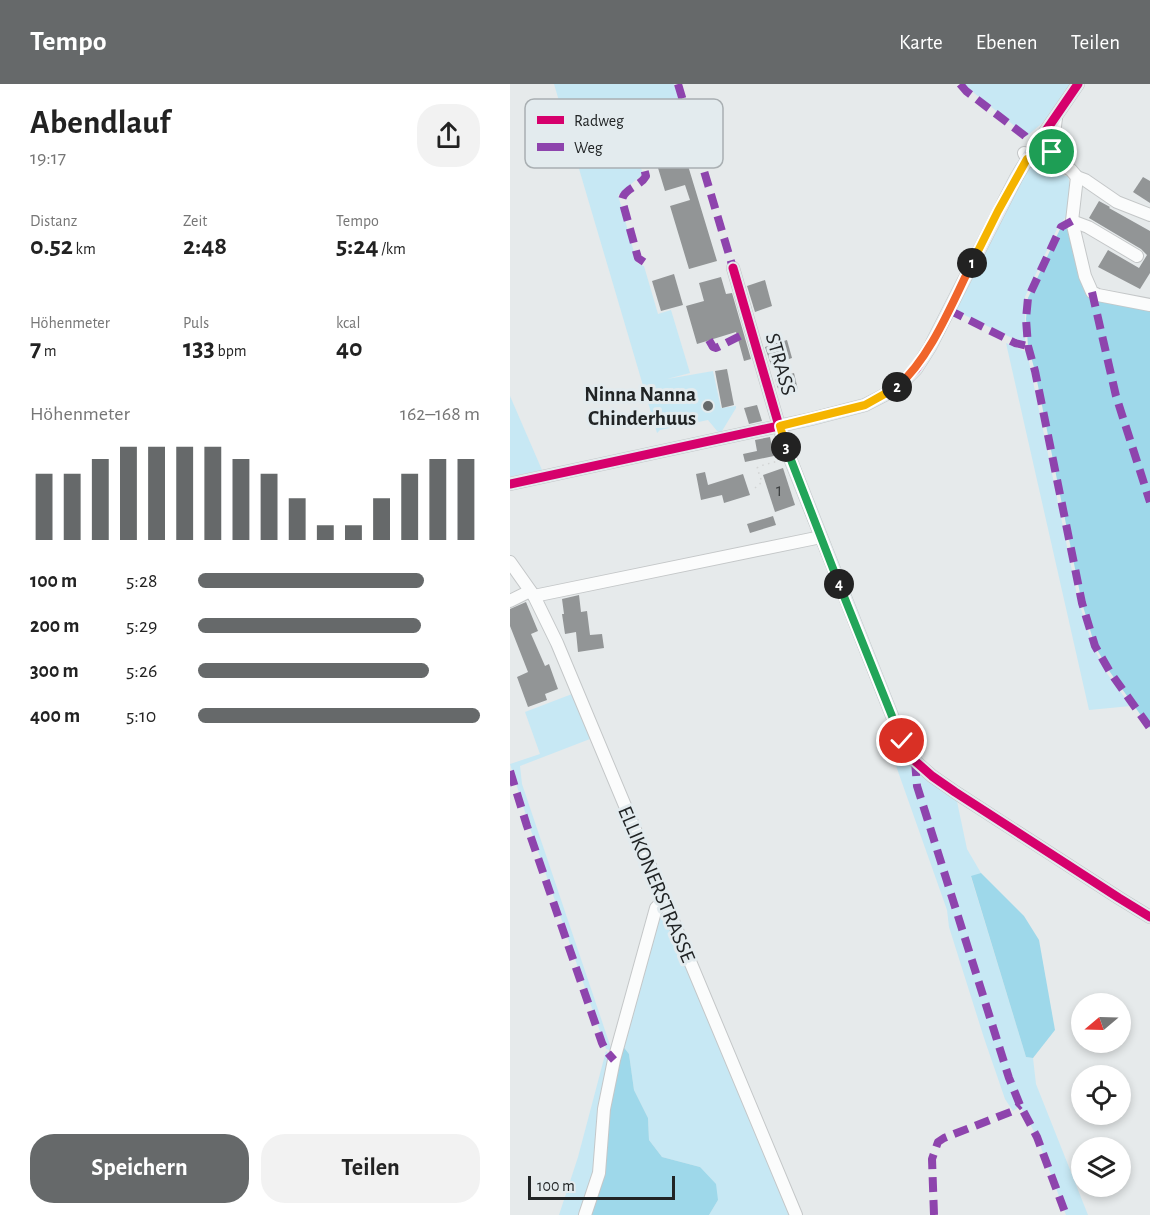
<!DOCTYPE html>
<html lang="de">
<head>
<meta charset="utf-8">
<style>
  :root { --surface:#fff; --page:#f2f2f2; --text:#222; --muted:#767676; --accent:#66696a }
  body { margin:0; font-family:"Alegreya Sans",sans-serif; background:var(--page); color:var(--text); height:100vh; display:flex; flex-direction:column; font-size:22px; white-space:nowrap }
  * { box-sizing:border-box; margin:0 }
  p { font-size:20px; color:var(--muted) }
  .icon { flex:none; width:33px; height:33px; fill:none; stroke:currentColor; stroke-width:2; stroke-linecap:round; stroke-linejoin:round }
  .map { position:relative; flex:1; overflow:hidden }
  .drawer { display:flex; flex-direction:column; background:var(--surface); width:510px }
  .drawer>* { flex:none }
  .needle { width:39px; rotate:251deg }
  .buttons { position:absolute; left:561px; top:909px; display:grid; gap:12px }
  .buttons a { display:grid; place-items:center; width:60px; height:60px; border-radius:50%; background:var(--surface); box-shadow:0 3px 9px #0003; font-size:30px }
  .scale { position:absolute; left:18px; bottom:15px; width:147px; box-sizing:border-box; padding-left:6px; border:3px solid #212425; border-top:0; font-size:16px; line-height:21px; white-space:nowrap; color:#212425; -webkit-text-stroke:4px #e3ebee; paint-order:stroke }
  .pin { position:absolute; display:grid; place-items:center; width:51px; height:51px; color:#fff; margin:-26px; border:3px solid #fff; border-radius:50%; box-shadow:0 2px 6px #0007 }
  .km { position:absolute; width:30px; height:30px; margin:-15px; border-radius:50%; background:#222; color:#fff; font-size:16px; line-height:30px; text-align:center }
  .round { display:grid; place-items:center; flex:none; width:63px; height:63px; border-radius:24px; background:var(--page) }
  .head { display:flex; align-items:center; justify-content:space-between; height:102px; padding:0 30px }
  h1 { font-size:33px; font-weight:700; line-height:45px }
  .stats { display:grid; grid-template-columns:repeat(3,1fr); gap:9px; height:102px; padding:6px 30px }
  .stats div { display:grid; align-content:center }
  .stats b { font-size:26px; font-weight:700 }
  .stats small { font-size:16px; font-weight:400 }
  .stats p { font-size:16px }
  .chart { height:168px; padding:12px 30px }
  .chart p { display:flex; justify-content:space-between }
  .chart svg { width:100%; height:108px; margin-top:6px; stroke:var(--accent); stroke-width:6 }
  .action { display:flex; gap:12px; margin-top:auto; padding:12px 30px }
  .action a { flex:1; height:69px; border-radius:24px; background:var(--accent); color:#fff; font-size:24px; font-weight:700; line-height:69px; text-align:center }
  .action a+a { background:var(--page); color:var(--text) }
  ul { padding:0 30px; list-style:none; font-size:20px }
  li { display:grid; grid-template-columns:96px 72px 1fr; align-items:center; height:45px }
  li i { height:15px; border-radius:8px; background:var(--accent) }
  header { display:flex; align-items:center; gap:36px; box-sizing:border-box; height:84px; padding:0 30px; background:var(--accent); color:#fff }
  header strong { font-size:28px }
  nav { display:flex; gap:33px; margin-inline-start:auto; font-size:21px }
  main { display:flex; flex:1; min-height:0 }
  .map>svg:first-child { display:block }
  .green { fill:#c7e8f4 }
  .forest { fill:#9ed8ea }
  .building { fill:#929596 }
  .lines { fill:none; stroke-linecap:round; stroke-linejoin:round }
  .minor-casing { stroke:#c4c7c8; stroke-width:14 }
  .path { stroke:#d2d4d4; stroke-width:1.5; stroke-dasharray:1.5 4.5; stroke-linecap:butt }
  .minor { stroke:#fbfcfc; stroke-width:12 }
  .quiet { stroke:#8e44ad; stroke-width:8; stroke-dasharray:15 8; stroke-linecap:butt }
  .cycleway-casing { stroke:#e3ebee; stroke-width:13 }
  .cycleway { stroke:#d6006c; stroke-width:9 }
  .split-1-casing { stroke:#fff; stroke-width:12 }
  .split-2-casing { stroke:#fff; stroke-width:12 }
  .split-3-casing { stroke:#fff; stroke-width:12 }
  .split-4-casing { stroke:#fff; stroke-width:12 }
  .split-5-casing { stroke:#fff; stroke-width:12 }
  .split-1 { stroke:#f5b400; stroke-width:8 }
  .split-2 { stroke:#f0652b; stroke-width:8 }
  .split-3 { stroke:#f5b400; stroke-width:8 }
  .split-4 { stroke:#22a559; stroke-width:8 }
  .split-5 { stroke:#22a559; stroke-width:8 }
  .poi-dot { fill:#66696a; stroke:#e3ebee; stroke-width:2 }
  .labels { text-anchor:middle; stroke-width:6; stroke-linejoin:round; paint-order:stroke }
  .number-label { font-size:18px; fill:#3d4041 }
  .street-label { font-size:21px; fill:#212425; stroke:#e3ebee }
  .poi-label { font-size:21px; font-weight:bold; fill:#212425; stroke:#e3ebee; text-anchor:end }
  .key { fill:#e3ebee; stroke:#a9afb2; stroke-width:1.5 }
  .key-label { font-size:16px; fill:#212425 }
</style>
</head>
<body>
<header>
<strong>Tempo</strong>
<nav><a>Karte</a><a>Ebenen</a><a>Teilen</a></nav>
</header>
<main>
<section class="drawer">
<div class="head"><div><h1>Abendlauf</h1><p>19:17</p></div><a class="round"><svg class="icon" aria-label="share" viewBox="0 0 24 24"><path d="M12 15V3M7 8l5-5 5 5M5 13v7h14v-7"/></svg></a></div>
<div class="stats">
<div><p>Distanz</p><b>0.52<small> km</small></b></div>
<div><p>Zeit</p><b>2:48</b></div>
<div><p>Tempo</p><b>5:24<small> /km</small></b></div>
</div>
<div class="stats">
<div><p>Höhenmeter</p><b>7<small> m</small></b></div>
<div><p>Puls</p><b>133<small> bpm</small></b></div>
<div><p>kcal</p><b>40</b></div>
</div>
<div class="chart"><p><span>Höhenmeter</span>162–168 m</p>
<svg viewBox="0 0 160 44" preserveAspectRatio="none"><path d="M5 44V17M15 44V17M25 44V11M35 44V6M45 44V6M55 44V6M65 44V6M75 44V11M85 44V17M95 44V27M105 44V38M115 44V38M125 44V27M135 44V17M145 44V11M155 44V11"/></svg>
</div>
<ul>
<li><b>100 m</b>5:28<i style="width:80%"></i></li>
<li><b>200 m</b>5:29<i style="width:79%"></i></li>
<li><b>300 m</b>5:26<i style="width:82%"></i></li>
<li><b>400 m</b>5:10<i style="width:100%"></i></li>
</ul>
<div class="action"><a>Speichern</a><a>Teilen</a></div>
</section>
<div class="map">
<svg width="640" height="1131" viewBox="0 0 640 1131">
  <rect width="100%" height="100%" fill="#e6eaeb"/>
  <g class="green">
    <polygon points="44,0 164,0 169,15 114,32 133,90 108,111 127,179 134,182 148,230 161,226 180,289 157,295 203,287 211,324 226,322 226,324 212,347 208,348 198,336 150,346 147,349"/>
    <polygon points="453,0 564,0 543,30 517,52"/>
    <polygon points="532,81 543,83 555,92 558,92 561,104 558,130 548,143 515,213 515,258 504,255 446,227 516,89 521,84"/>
    <polygon points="496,259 517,268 568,516 583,562 596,588 621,622 579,626"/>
    <polygon points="0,312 32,386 0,393"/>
    <polygon points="62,610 80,655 10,682 12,700 102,967 96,965 19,741 0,680 30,670 15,628"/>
    <polygon points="383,635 392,657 445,708 457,765 471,789 461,793 516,973 523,974 526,1000 578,1131 556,1131 527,1053 510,1022 503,1027 495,1015 474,954 439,843 437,826 373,645"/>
    <polygon points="154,816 286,1131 199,1131 208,1116 190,1083 152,1073 139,1056 138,1034 124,1006 119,970 109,957"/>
    <polygon points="96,967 104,976 89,1089 75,1131 49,1131 68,1073"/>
  </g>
  <g class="forest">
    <polygon points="562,137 582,208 640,221 640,644 600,588 585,562 572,519 525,287 518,262 516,235 518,214 551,143"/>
    <polygon points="471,789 514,832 529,856 545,946 523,974 516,973 461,792"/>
    <polygon points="109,957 119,970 124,1006 138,1034 139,1056 152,1073 190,1083 206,1100 208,1116 199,1131 75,1131"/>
  </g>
  <g class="building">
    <polygon points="162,29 207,177 179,185 160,122 180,116 175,101 155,107 134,38"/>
    <polygon points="633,93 640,97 640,119 623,108"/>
    <polygon points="589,117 600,123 599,124 640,147 640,189 630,205 588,183 598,166 629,184 637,171 631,165 579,134"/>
    <polygon points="164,190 173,221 151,227 142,197"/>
    <polygon points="211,193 216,210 222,209 241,275 234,277 226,248 187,260 176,222 194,217 189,199"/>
    <polygon points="255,196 262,222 245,228 237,202"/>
    <polygon points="277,256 282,274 261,281 255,263"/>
    <polygon points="217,285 224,321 212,324 205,287"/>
    <polygon points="284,289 288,306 270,311 265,295"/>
    <polygon points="247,321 252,337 239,340 234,324"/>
    <polygon points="260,353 264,372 235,378 233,370 247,367 245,356"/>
    <polygon points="273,384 285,421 265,428 253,391"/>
    <polygon points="195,388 198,401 233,390 240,411 214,419 212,411 191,416 186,390"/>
    <polygon points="263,432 266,441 240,449 237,440"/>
    <polygon points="69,511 71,528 77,527 80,551 92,550 94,564 68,568 66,548 55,550 52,530 54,530 52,515"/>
    <polygon points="16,518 28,547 21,550 35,582 39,580 48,605 35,610 37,616 18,623 7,593 18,588 0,542 0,525"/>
  </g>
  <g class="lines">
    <defs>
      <g id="minor">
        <polyline points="524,64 561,86 567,93 575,96 607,118 640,131"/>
        <polyline points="514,69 517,75 523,77 539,74 542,67 546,34"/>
        <polyline points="567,93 562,137 575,192 582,208 588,211 640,221"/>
        <polyline points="562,137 578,143 627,172"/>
        <polyline points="223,184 274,359 392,657 405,677 422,692 445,708 609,814 640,833"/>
        <polyline points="0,400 301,335 355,321 386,305 406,285 420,263 506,94 524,64 568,0"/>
        <polyline points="0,478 24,512 47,559 286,1131"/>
        <polyline points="24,512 311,453"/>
        <polyline points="0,517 20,507"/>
        <polyline points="75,1131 89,1089 94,1025 104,976 146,824 154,816"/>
      </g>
    </defs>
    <use href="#minor" class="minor-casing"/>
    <polyline class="path" points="245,404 252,398 247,384 250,382 268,377"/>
    <use href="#minor" class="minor"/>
    <g class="quiet">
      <polyline points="168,0 223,184"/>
      <polyline points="450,0 456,7 515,52 524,64"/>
      <polyline points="562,137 551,143 518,214 516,235 518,262 525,287 572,519 585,562 600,588 640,644"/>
      <path d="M 134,178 L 128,174 L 112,116 C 114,104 130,103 136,92 L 129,66 L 120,43 L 120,35 L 129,29 L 173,18"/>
      <polyline points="582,208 606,312 640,418"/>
      <polyline points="439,226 505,259 518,262"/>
      <polyline points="199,256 203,263 206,264 242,246"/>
      <polyline points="405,677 407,702 499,994 510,1021 527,1053 556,1131"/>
      <polyline points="0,687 17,742 92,959 96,967 104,976"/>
      <polyline points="424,1131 422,1075 428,1058 434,1054 503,1027 510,1021"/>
    </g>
    <defs>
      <g id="cycleway">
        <polyline points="223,184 274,359 392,657 405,677 422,692 445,708 609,814 640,833"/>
        <polyline points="0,400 301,335 355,321 386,305 406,285 420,263 506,94 524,64 568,0"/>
      </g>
    </defs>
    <use href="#cycleway" class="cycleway-casing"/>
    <use href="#cycleway" class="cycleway"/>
  </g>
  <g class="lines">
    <defs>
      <polyline id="split-1" points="462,179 488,127 517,75 523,76 539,74 542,68"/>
      <path id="split-2" d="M 387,303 C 421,273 442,219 462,179"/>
      <polyline id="split-3" points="276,363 270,342 355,321 387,303"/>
      <polyline id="split-4" points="276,363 329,500"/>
      <polyline id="split-5" points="329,500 392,657"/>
    </defs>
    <use href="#split-1" class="split-1-casing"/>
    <use href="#split-2" class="split-2-casing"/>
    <use href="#split-3" class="split-3-casing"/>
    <use href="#split-4" class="split-4-casing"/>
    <use href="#split-5" class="split-5-casing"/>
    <use href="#split-1" class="split-1"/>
    <use href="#split-2" class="split-2"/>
    <use href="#split-3" class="split-3"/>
    <use href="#split-4" class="split-4"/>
    <use href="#split-5" class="split-5"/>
  </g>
  <circle class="poi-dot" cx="198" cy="322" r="6"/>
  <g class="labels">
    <g class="number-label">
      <text x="269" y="412">1</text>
    </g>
    <g class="street-label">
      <text transform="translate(271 280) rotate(74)" y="7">STRASS</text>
      <text transform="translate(147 800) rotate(67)" y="7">ELLIKONERSTRASSE</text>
    </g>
    <g class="poi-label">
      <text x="186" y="317">Ninna Nanna<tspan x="186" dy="24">Chinderhuus</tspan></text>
    </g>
  </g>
  <rect x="15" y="15" width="198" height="69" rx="9" class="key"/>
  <rect x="27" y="32" width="27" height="8" fill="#d6006c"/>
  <rect x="27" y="59" width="27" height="8" fill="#8e44ad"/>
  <g class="key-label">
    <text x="64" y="42">Radweg</text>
    <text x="64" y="69">Weg</text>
  </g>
</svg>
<div class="buttons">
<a><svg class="needle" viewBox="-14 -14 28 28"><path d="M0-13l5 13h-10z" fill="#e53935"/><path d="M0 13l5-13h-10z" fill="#767676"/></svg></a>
<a><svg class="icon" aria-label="locate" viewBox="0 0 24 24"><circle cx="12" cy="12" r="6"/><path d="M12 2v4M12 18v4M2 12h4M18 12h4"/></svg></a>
<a><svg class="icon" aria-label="layers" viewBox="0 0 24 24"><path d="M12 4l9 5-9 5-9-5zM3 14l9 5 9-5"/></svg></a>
</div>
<div class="scale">100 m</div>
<div class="pin" style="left:542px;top:68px;background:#1e9e55"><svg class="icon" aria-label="arrive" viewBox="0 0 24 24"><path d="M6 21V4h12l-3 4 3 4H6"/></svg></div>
<div class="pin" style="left:392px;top:657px;background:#d93025"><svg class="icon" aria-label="check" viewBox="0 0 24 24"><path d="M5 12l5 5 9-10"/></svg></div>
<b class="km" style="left:462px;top:179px">1</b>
<b class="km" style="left:387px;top:303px">2</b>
<b class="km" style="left:276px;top:363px">3</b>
<b class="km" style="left:329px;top:500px">4</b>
</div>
</main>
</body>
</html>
